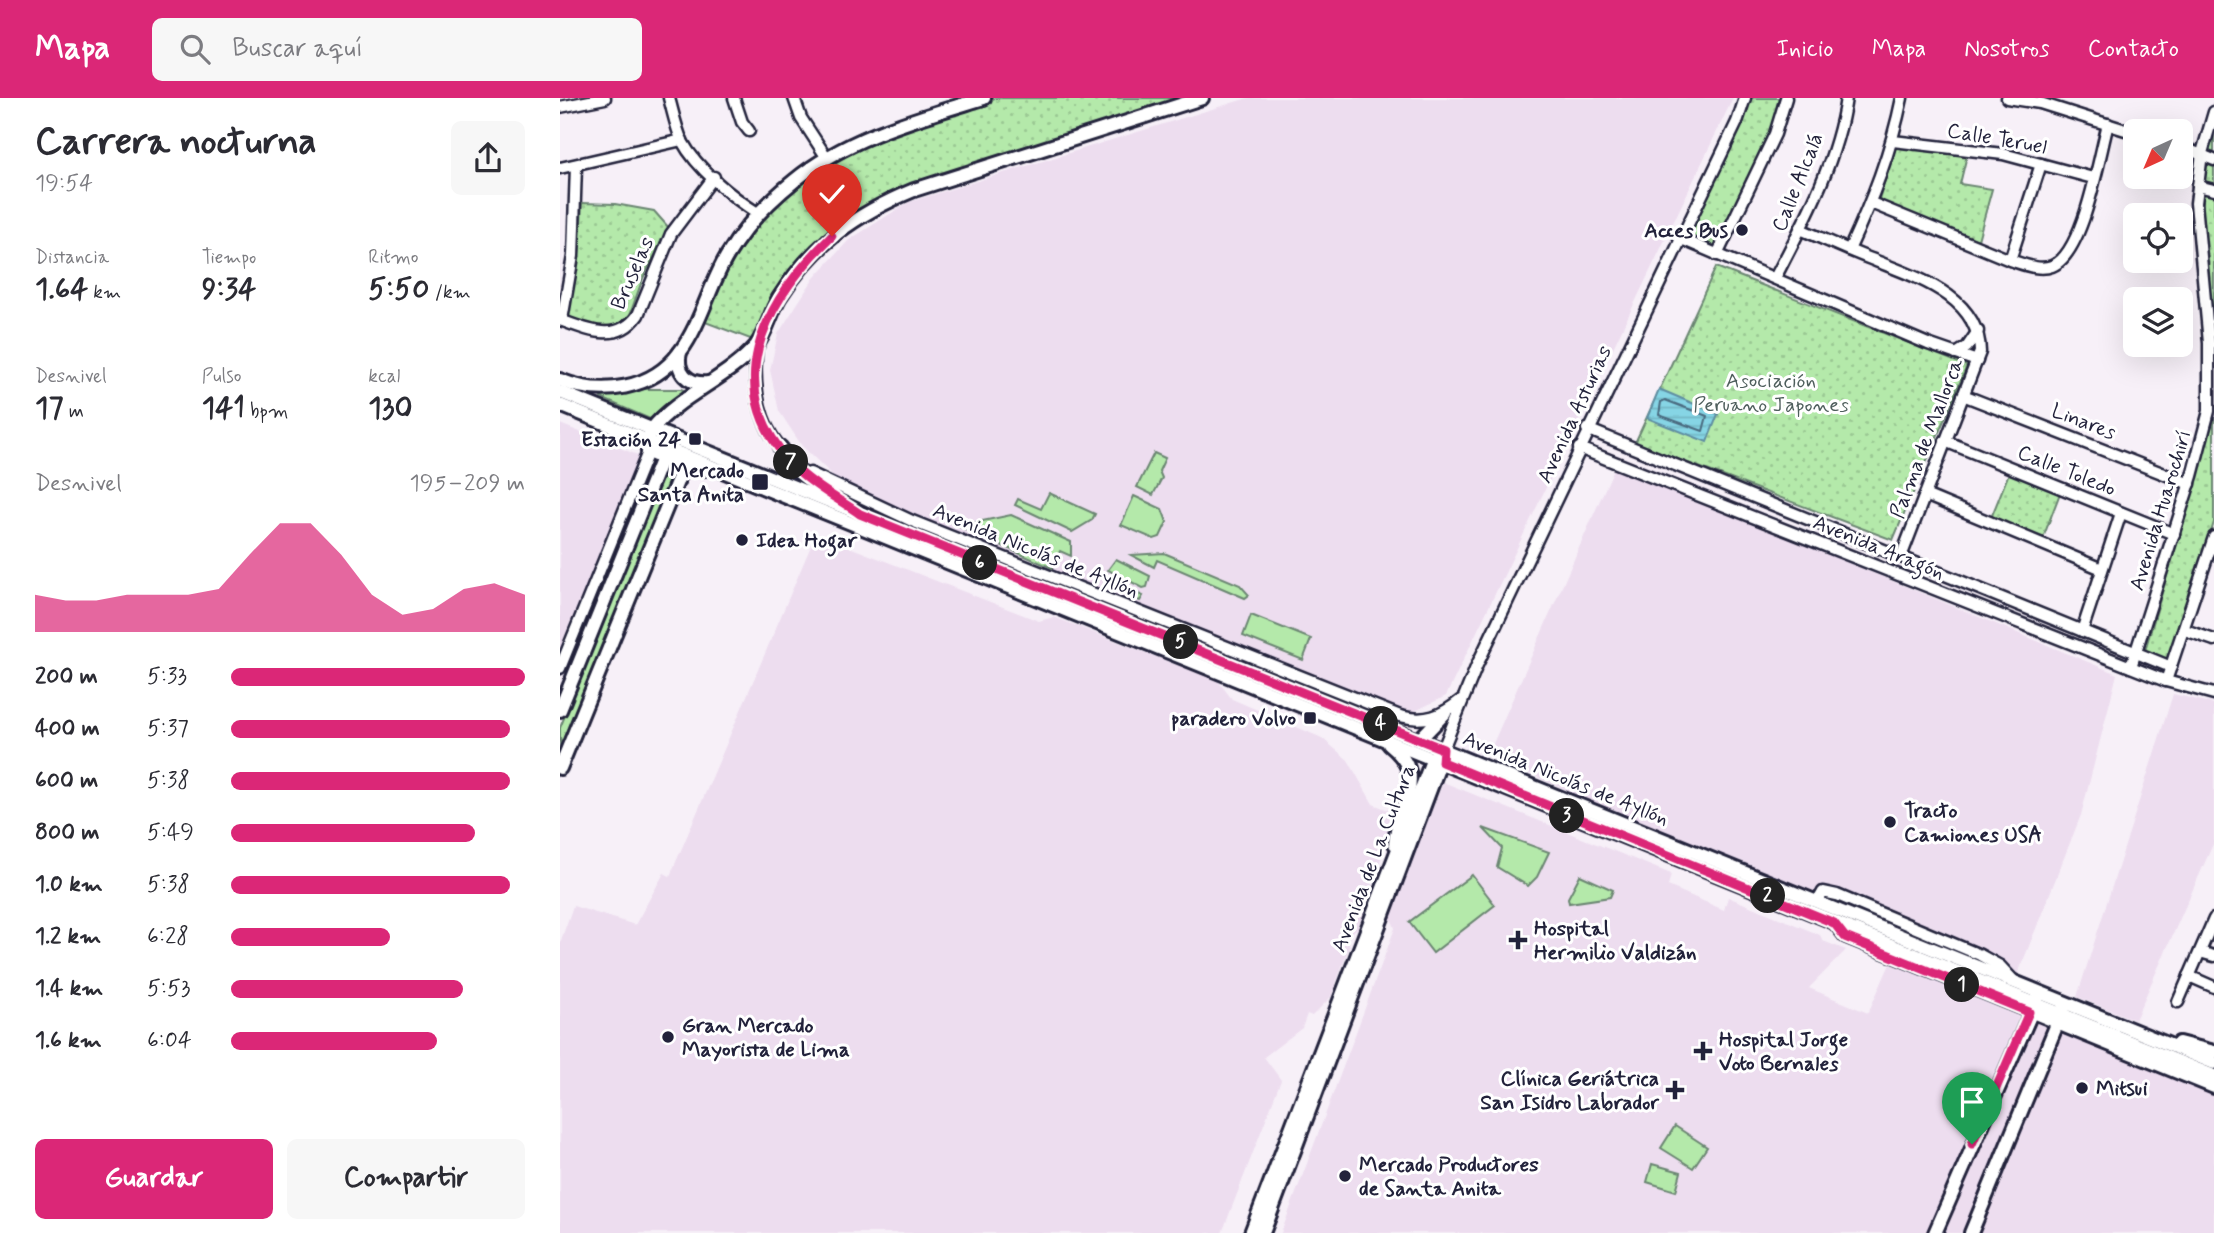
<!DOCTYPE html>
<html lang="es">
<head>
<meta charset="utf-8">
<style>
  :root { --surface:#fff; --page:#f7f7f7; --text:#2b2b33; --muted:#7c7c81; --accent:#db2777 }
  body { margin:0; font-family:Mynerve,sans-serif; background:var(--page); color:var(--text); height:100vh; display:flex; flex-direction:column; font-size:26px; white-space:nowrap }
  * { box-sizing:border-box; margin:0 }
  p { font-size:23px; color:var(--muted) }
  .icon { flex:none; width:38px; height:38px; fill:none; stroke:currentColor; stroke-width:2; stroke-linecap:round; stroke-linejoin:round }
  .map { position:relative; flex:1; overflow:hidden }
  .drawer { display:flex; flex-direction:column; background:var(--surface); width:560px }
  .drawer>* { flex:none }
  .needle { width:46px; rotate:224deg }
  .fabs { position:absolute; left:1563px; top:21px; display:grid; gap:14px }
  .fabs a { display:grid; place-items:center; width:70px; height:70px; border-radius:10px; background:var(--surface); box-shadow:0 7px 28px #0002; font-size:35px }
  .pin { position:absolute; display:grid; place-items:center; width:60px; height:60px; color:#fff; margin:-72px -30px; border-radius:50% 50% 50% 0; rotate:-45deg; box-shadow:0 0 7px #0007 }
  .pin .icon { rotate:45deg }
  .km { position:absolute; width:35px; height:35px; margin:-18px; border-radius:50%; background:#222; color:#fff; font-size:19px; line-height:35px; text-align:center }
  .round { display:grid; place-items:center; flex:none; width:74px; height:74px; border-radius:10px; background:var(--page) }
  .head { display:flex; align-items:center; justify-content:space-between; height:119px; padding:0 35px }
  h1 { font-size:38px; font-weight:700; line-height:52px }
  .figures { display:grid; grid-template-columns:repeat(3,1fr); gap:10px; height:119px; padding:7px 35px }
  .figures div { display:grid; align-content:center }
  .figures b { font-size:30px; font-weight:700 }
  .figures small { font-size:19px; font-weight:400 }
  .figures p { font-size:19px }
  .chart { height:196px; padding:14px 35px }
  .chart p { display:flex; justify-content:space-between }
  .chart svg { width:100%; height:126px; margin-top:7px; fill:var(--accent); opacity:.7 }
  .action { display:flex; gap:14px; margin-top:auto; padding:14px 35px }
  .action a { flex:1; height:80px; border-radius:10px; background:var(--accent); color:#fff; font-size:28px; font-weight:700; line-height:80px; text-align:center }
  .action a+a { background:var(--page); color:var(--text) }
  ul { padding:0 35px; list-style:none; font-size:23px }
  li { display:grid; grid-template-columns:112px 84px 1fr; align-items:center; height:52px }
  li i { height:18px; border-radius:9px; background:var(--accent) }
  header { display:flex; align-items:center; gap:42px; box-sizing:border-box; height:98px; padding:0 35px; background:var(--accent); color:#fff }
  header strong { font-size:33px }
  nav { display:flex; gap:38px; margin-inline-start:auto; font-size:24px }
  .search { width:490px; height:63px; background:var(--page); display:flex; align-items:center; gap:18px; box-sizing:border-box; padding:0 24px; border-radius:10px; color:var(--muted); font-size:26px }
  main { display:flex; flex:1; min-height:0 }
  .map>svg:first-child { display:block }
  .built { fill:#edddef }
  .green { fill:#b4e9aa; stroke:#6b8672; stroke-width:2 }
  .park { fill:url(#park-dots); stroke:#6b8672; stroke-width:2 }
  .water { fill:url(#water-rules); stroke:#5e8da1; stroke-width:2 }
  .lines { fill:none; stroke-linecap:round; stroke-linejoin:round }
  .shore { stroke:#4a6a7f; stroke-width:2 }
  .minor-casing { stroke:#22223b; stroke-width:15 }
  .major-casing { stroke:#22223b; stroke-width:18 }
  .minor { stroke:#fff; stroke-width:10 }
  .major { stroke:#fff; stroke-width:12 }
  .route-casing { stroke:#fff; stroke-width:14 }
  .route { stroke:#db2777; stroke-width:9 }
  .poi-dot { fill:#22223b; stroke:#fff; stroke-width:2.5 }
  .labels { text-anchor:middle; stroke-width:6; stroke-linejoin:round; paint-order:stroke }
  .street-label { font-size:21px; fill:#22223b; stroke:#fff }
  .poi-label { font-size:21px; font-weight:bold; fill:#22223b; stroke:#fff; text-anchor:start }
  .park-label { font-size:21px; fill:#4e5e5c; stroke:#fff }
</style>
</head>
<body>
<header>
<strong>Mapa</strong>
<div class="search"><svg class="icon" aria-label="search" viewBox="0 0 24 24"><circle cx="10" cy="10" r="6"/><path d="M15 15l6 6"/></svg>Buscar aquí</div>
<nav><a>Inicio</a><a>Mapa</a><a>Nosotros</a><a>Contacto</a></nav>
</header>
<main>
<section class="drawer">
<div class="head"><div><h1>Carrera nocturna</h1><p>19:54</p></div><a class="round"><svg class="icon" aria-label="share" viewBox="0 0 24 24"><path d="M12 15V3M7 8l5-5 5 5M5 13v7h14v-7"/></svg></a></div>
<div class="figures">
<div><p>Distancia</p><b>1.64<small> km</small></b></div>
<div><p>Tiempo</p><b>9:34</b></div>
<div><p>Ritmo</p><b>5:50<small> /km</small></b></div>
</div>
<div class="figures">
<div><p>Desnivel</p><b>17<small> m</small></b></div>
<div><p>Pulso</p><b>141<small> bpm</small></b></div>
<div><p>kcal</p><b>130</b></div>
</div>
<div class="chart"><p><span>Desnivel</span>195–209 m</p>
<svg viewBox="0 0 160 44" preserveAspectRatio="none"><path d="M0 44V31L10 33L20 33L30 31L40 31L50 31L60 29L70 17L80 6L90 6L100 17L110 31L120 38L130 36L140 29L150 27L160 31V44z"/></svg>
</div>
<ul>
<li><b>200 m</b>5:33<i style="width:100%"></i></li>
<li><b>400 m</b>5:37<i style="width:95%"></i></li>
<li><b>600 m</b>5:38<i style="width:95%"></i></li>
<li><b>800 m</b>5:49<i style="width:83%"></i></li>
<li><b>1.0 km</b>5:38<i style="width:95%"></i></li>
<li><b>1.2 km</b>6:28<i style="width:54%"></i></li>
<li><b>1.4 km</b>5:53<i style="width:79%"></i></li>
<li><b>1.6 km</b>6:04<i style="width:70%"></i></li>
</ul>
<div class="action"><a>Guardar</a><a>Compartir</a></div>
</section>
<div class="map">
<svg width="1654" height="1135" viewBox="0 0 1654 1135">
  <defs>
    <pattern id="park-dots" width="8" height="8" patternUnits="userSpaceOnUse" patternTransform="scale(1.75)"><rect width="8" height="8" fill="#b4e9aa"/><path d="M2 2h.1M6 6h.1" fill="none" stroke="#9ac893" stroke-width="1.8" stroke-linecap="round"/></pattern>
    <pattern id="water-rules" width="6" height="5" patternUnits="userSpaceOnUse" patternTransform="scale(1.75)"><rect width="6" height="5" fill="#86d5e5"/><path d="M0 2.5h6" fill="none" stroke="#73b7c5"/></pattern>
  </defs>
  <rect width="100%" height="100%" fill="#f7f0f8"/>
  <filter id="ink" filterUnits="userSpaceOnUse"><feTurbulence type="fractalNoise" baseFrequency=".0143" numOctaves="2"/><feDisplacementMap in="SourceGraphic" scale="14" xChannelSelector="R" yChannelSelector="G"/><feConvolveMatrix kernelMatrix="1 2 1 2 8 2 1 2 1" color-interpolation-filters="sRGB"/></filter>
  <g filter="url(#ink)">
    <g class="built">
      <polygon points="688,0 1173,0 886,598 849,616 287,391 242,348 219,313 210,272 218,236 254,180 289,142 349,104"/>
      <polygon points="0,326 80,358 0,555"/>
      <polygon points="1055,368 1557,576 1521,717 1446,906 1654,993 1654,1135 721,1135 835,830 830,818 883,684 1111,776 1108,788 1164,812 1168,799 1260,837 1263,843 1286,852 1249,890 1308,915 1330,866 1329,836 928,657"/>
      <polygon points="256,436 479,523 494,519 658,583 672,601 762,640 788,662 813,706 836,715 798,830 784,840 790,847 771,899 752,918 747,916 742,930 704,959 721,982 662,1135 0,1135 0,845 13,808 75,827 104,775 110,778"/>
      <polygon points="1613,596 1654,606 1654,744 1575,922 1517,899"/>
    </g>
    <g class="green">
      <polygon points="76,291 121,291 130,295 90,321 41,300 43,296"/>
      <polygon points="594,355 605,360 599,373 602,380 593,397 577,389"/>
      <polygon points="102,377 111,381 0,657 0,630"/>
      <polygon points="489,395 535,416 532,422 512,434 455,407 458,401 481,411"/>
      <polygon points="574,398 602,411 607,424 600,439 594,441 561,427"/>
      <polygon points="451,417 511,444 511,458 500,453 492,470 398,428 401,420 413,425"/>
      <polygon points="604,455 680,487 689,497 685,500 597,462 594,469 571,457"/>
      <polygon points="556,461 590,478 587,489 583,490 548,472"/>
      <polygon points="551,484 583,498 580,503 549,489"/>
      <polygon points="691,517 751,541 743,562 683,538"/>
      <polygon points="923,730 989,754 977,779 968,788 937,769 942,750"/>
      <polygon points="912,777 935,807 873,855 849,824"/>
      <polygon points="1020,777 1053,792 1050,799 1009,805 1008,800"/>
      <polygon points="1115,1028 1147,1049 1133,1070 1101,1050"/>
      <polygon points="1092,1066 1121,1074 1116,1093 1087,1084"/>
    </g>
    <g class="park">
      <path d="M 435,0 L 642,0 L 335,93 C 265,127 224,170 193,242 L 140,222 L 173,157 L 201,116 L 241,82 L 292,48 Z"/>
      <polygon points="1189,0 1222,0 1212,36 1156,153 1126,139 1185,16"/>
      <polygon points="1654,24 1654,261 1642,119 1645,62"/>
      <polygon points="1336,48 1407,57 1400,86 1432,91 1418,142 1318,104"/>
      <polygon points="22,105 55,106 94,113 109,130 83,180 68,222 48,231 8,220 20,148"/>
      <polygon points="1156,169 1407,268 1333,442 1075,345"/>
      <polygon points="1654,320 1654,424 1623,529 1607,565 1585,552"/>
      <polygon points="1449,375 1500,395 1483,440 1431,420"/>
    </g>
    <polygon class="water" points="1099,291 1158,316 1147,344 1087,320"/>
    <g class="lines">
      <polygon class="shore" points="1105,302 1147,318 1143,333 1099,317 1101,304"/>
      <defs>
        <g id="minor">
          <path d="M 109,0 C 113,14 116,30 122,43 C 137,71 172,99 199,116"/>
          <polyline points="174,0 182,24 189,33"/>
          <polyline points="234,0 241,20 267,60"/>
          <polyline points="1447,0 1480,5 1575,35"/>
          <polyline points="0,9 45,0"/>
          <polyline points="1333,43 1443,56 1533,80"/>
          <polyline points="1620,48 1654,62"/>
          <polyline points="0,70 122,42"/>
          <polyline points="1638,88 1654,92"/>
          <path d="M 1311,105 L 1450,162 C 1463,166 1479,173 1492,168 C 1524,156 1539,58 1548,26"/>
          <path d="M 1240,131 C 1264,141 1287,152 1311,161 C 1355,179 1419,197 1420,254 L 1341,459"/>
          <polyline points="1119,140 1368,246 1417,263"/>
          <path d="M 1289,152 C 1312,102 1331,54 1342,0"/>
          <polyline points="1157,157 1215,36 1226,0"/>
          <polyline points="1450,162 1481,66"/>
          <path d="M 1215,180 C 1244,124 1277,64 1286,0"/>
          <path d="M 0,222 C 28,232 57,246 78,217 L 111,136 L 154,79"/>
          <polyline points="2,222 13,158 16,68"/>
          <path d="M 197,247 C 193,284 196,326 225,354"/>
          <polyline points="1396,256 1407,249 1418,233"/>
          <polyline points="1403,297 1630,386"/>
          <polyline points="1027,331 1611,569"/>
          <polyline points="1385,343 1614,436"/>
          <polyline points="1019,350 1606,583 1654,596"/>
          <path d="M 250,375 L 352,423 L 840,618 C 866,625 881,618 901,602"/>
          <polyline points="1365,397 1542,471"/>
          <polyline points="1625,532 1654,542"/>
          <polyline points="1522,533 1561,415"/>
          <polyline points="1571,569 1632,378 1649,313 1649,245 1636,105 1642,55 1654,14"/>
          <polyline points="0,570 88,354"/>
          <polyline points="1606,583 1654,439"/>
          <polyline points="883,651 917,567 1177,24 1185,0"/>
          <polyline points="1258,803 1263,794 1277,797 1420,857 1440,868 1453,882"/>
          <polyline points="1274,825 1285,839 1497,925"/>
          <polyline points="1640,854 1654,858"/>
          <polyline points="1629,878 1654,889"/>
          <polyline points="1618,904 1654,821"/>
        </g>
        <g id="major">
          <path d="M 120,254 C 115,274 128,287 148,285"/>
          <path d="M 0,282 C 41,299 92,292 120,254 C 141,226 149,188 167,158 C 184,129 208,104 234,83 C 287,39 359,20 424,0"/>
          <polyline points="0,294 1654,965"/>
          <polyline points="0,307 1654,978"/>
          <polyline points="220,349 238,373 274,398"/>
          <path d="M 144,371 L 123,369 L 88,354 L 87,343 L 92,331 C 120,297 167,281 196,248 C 206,235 211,214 219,200 C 253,146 296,116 354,92 L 642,0"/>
          <polyline points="0,612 102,360"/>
          <polyline points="859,642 885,615"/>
          <path d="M 829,646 C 871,680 837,703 835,746"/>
          <polyline points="0,670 123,369"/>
          <polyline points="1497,925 1654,989"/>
          <polyline points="1619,945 1654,954"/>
          <polyline points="691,1135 873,660 878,656"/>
          <polyline points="703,1135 883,657"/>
          <polyline points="1375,1135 1479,897"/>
          <polyline points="1411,1135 1504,909"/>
        </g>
      </defs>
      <use href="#minor" class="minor-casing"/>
      <use href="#major" class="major-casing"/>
      <use href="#minor" class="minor"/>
      <use href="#major" class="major"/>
    </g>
  </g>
  <g class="lines" filter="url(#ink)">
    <defs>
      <path id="route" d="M 272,138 C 202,205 156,293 239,373 C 257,390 280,402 300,416 L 883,651 L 882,664 L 1274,825 L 1285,839 L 1469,914 L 1412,1046"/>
    </defs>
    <use href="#route" class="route-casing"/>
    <use href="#route" class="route"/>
  </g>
  <g class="poi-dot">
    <circle cx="1182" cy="132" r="7"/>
    <rect x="128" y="334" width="14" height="14" rx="3.5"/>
    <rect x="191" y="375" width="18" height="18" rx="3.5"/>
    <circle cx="182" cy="442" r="7"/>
    <rect x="743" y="613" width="14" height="14" rx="3.5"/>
    <circle cx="1330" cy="724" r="7"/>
    <path d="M954.5 831.5h7v7h7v7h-7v7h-7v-7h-7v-7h7z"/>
    <circle cx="108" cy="939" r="7"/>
    <path d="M1139.5 942.5h7v7h7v7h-7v7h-7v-7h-7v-7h7z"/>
    <circle cx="1522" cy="990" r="7"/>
    <path d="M1111.5 981.5h7v7h7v7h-7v7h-7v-7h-7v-7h7z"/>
    <circle cx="785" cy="1078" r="7"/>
  </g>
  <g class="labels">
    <g class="street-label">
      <text transform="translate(1437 40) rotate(10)" y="7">Calle Teruel</text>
      <text transform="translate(1237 84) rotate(-68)" y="7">Calle Alcalá</text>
      <text transform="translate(72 175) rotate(-66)" y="7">Bruselas</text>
      <text transform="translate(1014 316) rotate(-65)" y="7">Avenida Asturias</text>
      <text transform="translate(1524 323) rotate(21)" y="7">Linares</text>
      <text transform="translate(1366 340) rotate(-69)" y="7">Palma de Mallorca</text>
      <text transform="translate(1507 372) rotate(22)" y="7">Calle Toledo</text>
      <text transform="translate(1600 412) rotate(-73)" y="7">Avenida Huarochirí</text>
      <text transform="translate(1319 449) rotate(22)" y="7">Avenida Aragón</text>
      <text transform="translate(476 452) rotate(22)" y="7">Avenida Nicolás de Ayllón</text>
      <text transform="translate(1006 680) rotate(22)" y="7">Avenida Nicolás de Ayllón</text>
      <text transform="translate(813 760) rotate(-69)" y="7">Avenida de La Cultura</text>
    </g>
    <g class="poi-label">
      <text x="1168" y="139" text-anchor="end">Acces Bus</text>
      <text x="121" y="348" text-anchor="end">Estación 24</text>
      <text x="184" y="379" text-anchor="end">Mercado<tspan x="184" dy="24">Santa Anita</tspan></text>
      <text x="196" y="449">Idea Hogar</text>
      <text x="736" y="627" text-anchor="end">paradero Volvo</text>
      <text x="1344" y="719">Tracto<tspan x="1344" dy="24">Camiones USA</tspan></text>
      <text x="974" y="837">Hospital<tspan x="974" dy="24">Hermilio Valdizán</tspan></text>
      <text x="122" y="934">Gran Mercado<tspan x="122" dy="24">Mayorista de Lima</tspan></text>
      <text x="1159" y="948">Hospital Jorge<tspan x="1159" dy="24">Voto Bernales</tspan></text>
      <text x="1099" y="987" text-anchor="end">Clínica Geriátrica<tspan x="1099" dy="24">San Isidro Labrador</tspan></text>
      <text x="1536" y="997">Mitsui</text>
      <text x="799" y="1073">Mercado Productores<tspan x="799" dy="24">de Santa Anita</tspan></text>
    </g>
    <g class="park-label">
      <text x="1211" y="289">Asociación<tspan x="1211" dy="24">Peruano Japones</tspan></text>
    </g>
  </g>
</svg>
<div class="fabs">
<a><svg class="needle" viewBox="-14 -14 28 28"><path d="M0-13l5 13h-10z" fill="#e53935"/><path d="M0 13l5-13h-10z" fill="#7c7c81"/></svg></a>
<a><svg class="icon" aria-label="locate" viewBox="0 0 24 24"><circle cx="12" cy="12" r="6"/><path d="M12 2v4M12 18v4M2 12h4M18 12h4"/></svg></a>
<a><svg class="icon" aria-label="layers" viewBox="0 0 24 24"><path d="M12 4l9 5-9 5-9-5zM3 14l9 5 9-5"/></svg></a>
</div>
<div class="pin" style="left:1412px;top:1046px;background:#1e9e55"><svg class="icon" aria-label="arrive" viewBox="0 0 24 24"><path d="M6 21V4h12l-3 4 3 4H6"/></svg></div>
<div class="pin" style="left:272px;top:138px;background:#d93025"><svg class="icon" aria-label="check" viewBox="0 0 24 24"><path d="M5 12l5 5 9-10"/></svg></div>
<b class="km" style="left:1402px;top:887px">1</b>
<b class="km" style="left:1208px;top:798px">2</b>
<b class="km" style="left:1007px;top:718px">3</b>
<b class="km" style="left:821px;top:626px">4</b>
<b class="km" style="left:621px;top:544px">5</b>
<b class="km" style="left:420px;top:465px">6</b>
<b class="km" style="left:231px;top:364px">7</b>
</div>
</main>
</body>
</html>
